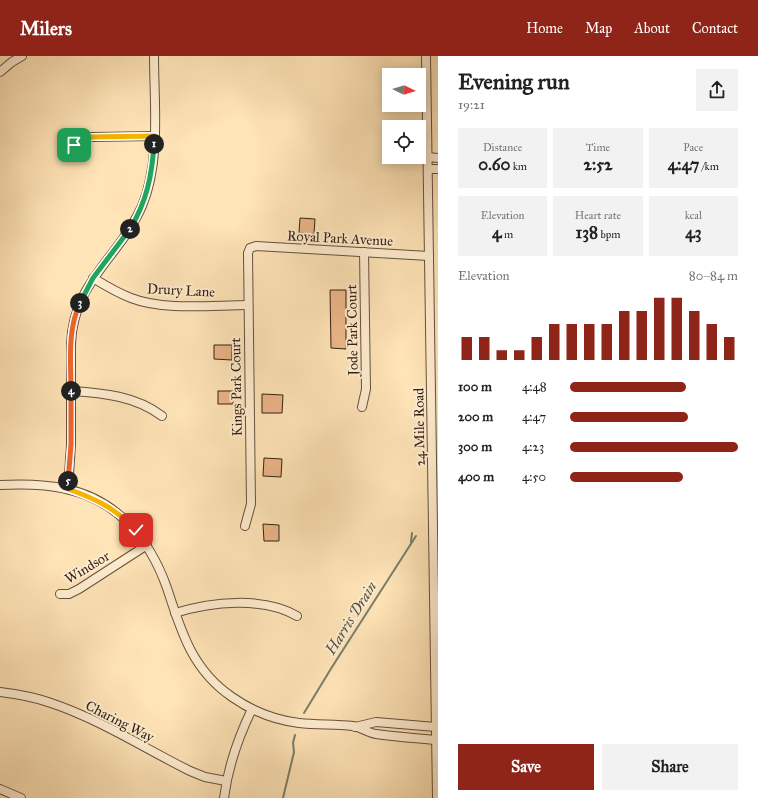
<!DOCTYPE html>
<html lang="en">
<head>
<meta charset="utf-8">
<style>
  :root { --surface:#fff; --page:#f2f2f2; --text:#222; --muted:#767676; --accent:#8f2418 }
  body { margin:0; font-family:"IM FELL Great Primer",serif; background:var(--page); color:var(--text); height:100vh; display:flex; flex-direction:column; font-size:15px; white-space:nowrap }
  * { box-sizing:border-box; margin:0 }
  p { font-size:13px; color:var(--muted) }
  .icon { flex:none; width:22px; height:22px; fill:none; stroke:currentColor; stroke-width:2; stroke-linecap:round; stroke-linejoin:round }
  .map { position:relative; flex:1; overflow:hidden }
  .side { display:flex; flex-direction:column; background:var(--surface); width:320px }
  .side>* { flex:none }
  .needle { width:26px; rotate:95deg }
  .buttons { position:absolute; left:382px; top:12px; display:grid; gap:8px }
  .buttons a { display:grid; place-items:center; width:44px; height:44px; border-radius:0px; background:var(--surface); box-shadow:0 2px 10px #0003; font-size:20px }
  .pin { position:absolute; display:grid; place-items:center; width:34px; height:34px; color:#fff; margin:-17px; border-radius:8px; box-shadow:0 2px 6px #0006 }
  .km { position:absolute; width:20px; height:20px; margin:-10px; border-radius:50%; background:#222; color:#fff; font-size:11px; line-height:20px; text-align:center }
  .round { display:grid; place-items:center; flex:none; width:42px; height:42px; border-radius:0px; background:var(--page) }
  .head { display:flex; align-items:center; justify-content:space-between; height:68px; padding:0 20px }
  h1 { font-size:22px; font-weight:700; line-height:30px }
  .stats { display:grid; grid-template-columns:repeat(3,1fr); gap:6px; height:68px; padding:4px 20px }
  .stats div { display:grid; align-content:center; border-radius:0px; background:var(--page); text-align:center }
  .stats b { font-size:17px; font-weight:700 }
  .stats small { font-size:11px; font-weight:400 }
  .stats p { font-size:11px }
  .chart { height:112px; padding:8px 20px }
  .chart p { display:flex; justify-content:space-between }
  .chart svg { width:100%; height:72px; margin-top:4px; stroke:var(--accent); stroke-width:6 }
  .action { display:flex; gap:8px; margin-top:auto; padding:8px 20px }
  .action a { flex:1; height:46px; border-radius:0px; background:var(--accent); color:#fff; font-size:16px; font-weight:700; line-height:46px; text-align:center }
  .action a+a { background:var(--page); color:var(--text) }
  ul { padding:0 20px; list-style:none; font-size:13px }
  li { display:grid; grid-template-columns:64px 48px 1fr; align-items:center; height:30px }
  li i { height:10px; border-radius:5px; background:var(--accent) }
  header { display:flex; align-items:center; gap:24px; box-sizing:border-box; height:56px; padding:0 20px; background:var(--accent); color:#fff }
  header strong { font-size:19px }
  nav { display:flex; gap:22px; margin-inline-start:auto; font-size:14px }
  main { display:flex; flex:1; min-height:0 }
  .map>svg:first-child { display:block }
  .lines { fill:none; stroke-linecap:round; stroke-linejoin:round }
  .stream { stroke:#757f6d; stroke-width:2 }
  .building { fill:#ecb689; stroke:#332013 }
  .minor-casing { stroke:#66513c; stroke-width:10 }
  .minor { stroke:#ffedd0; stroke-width:8 }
  .split-1-casing { stroke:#fff; stroke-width:8 }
  .split-2-casing { stroke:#fff; stroke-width:8 }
  .split-3-casing { stroke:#fff; stroke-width:8 }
  .split-4-casing { stroke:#fff; stroke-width:8 }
  .split-5-casing { stroke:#fff; stroke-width:8 }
  .split-6-casing { stroke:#fff; stroke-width:8 }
  .split-1 { stroke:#f5b400; stroke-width:5 }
  .split-2 { stroke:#22a559; stroke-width:5 }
  .split-3 { stroke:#22a559; stroke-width:5 }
  .split-4 { stroke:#f0652b; stroke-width:5 }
  .split-5 { stroke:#f0652b; stroke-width:5 }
  .split-6 { stroke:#f5b400; stroke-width:5 }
  .labels { text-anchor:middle; stroke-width:4; stroke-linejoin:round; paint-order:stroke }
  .street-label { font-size:14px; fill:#332013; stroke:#ffedd0 }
  .water-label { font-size:15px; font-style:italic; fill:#545040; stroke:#ffedd0 }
</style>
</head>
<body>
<header>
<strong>Milers</strong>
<nav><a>Home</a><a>Map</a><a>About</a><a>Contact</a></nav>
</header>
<main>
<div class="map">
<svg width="438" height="742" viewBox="0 0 438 742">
  <rect width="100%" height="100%" fill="#ffe4b7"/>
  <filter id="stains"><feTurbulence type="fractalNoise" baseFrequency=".005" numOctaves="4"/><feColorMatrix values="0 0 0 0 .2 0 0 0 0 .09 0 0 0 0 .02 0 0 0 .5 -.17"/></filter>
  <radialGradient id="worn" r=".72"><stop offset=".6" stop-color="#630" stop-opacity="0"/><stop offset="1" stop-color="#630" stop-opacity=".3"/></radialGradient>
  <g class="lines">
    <g class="stream">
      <polyline points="411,486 412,477"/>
      <polyline points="304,657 332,611 416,480"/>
      <polyline points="283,742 294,696 293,687 295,679"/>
    </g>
  </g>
  <g class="building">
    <polygon points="300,162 315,163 314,178 299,177"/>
    <polygon points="330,234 346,234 346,293 331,292"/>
    <polygon points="214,289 232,289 232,304 214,303"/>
    <rect x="218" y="335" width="15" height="13"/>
    <polygon points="262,338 283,339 282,357 262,357"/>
    <polygon points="264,402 282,403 281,421 263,420"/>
    <polygon points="263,468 279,469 279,485 264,485"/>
  </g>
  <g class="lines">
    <defs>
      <g id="minor">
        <polyline points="426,0 437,742"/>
        <polyline points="0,16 12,6 22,0"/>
        <polyline points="74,89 84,83 92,81 155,80"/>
        <polyline points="428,101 438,102"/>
        <polyline points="428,113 438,113"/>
        <path d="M 93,222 C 106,230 118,237 131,242 C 164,255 213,249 248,249"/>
        <path d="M 71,335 C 103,337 136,340 162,360"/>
        <polyline points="362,351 366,333 364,196"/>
        <path d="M 0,429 C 22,428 45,428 66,433 C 118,444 150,484 167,532 C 181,575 192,614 232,641 C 252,655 275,664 299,667 C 317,669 335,668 353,670 C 361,671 368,677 376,678 C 396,681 416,682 436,684"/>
        <path d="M 68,433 L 71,389 L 71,288 C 73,226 119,202 142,150 C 161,105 154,48 154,0"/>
        <polyline points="245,470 251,448 248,197 250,192 256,190 429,200"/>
        <polyline points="60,538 69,538 79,533 147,489"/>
        <path d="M 175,557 C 211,546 263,540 297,560"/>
        <path d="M 0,636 C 17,638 34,641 51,647 C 99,663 144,692 190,715 L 205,721 L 226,725"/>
        <polyline points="355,671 376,666 436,671"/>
        <polyline points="0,733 21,742"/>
        <path d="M 224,742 C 228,710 238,682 252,653"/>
      </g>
    </defs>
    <use href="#minor" class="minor-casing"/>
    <use href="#minor" class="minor"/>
  </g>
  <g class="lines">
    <defs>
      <polyline id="split-1" points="74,89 84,83 92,81 155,80 154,88"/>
      <path id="split-2" d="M 130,173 C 147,145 152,119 154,88"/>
      <polyline id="split-3" points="80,247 93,222 130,173"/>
      <path id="split-4" d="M 71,335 C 71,306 67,275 80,247"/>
      <polyline id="split-5" points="68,425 71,389 71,335"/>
      <path id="split-6" d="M 68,425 L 68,433 C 96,443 115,452 136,474"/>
    </defs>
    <use href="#split-1" class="split-1-casing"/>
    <use href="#split-2" class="split-2-casing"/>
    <use href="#split-3" class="split-3-casing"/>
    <use href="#split-4" class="split-4-casing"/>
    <use href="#split-5" class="split-5-casing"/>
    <use href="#split-6" class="split-6-casing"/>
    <use href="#split-1" class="split-1"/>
    <use href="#split-2" class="split-2"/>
    <use href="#split-3" class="split-3"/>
    <use href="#split-4" class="split-4"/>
    <use href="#split-5" class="split-5"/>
    <use href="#split-6" class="split-6"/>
  </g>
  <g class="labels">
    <g class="street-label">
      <text transform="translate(340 182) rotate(3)" y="5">Royal Park Avenue</text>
      <text transform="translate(181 234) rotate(3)" y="5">Drury Lane</text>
      <text transform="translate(352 274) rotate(-91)" y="5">Jode Park Court</text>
      <text transform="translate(236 331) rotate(-91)" y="5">Kings Park Court</text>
      <text transform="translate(419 371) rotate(-91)" y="5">24 Mile Road</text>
      <text transform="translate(87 511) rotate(-31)" y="5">Windsor</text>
      <text transform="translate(120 665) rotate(27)" y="5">Charing Way</text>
    </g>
    <g class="water-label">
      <text transform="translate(351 562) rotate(-58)" y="5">Harris Drain</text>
    </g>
  </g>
  <rect width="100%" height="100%" filter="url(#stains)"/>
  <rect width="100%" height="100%" fill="url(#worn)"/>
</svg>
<div class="buttons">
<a><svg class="needle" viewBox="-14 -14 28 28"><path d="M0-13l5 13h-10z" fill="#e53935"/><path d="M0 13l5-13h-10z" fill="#767676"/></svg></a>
<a><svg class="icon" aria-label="locate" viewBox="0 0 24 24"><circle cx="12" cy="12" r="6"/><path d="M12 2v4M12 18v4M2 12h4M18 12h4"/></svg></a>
</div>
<div class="pin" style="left:74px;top:89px;background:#1e9e55"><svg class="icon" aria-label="arrive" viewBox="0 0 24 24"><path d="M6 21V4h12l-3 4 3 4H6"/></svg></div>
<div class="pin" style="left:136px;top:474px;background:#d93025"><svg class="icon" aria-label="check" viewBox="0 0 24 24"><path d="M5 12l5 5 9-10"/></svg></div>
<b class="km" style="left:154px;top:88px">1</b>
<b class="km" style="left:130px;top:173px">2</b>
<b class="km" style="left:80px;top:247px">3</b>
<b class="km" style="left:71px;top:335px">4</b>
<b class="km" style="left:68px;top:425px">5</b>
</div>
<section class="side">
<div class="head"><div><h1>Evening run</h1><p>19:21</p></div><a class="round"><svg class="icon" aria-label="share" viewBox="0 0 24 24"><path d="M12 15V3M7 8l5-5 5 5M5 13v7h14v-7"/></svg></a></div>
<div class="stats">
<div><p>Distance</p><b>0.60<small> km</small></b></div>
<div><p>Time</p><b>2:52</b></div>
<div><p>Pace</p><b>4:47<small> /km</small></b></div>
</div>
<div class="stats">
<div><p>Elevation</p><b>4<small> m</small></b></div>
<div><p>Heart rate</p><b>138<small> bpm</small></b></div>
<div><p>kcal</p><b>43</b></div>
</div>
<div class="chart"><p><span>Elevation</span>80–84 m</p>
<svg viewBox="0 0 160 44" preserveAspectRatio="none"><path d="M5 44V30M15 44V30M25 44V38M35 44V38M45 44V30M55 44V22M65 44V22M75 44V22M85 44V22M95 44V14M105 44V14M115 44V6M125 44V6M135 44V14M145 44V22M155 44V30"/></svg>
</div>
<ul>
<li><b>100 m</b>4:48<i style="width:69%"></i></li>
<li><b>200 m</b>4:47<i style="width:70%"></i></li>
<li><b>300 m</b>4:23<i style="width:100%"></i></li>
<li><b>400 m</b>4:50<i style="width:67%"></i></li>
</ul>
<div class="action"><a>Save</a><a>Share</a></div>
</section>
</main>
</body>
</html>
